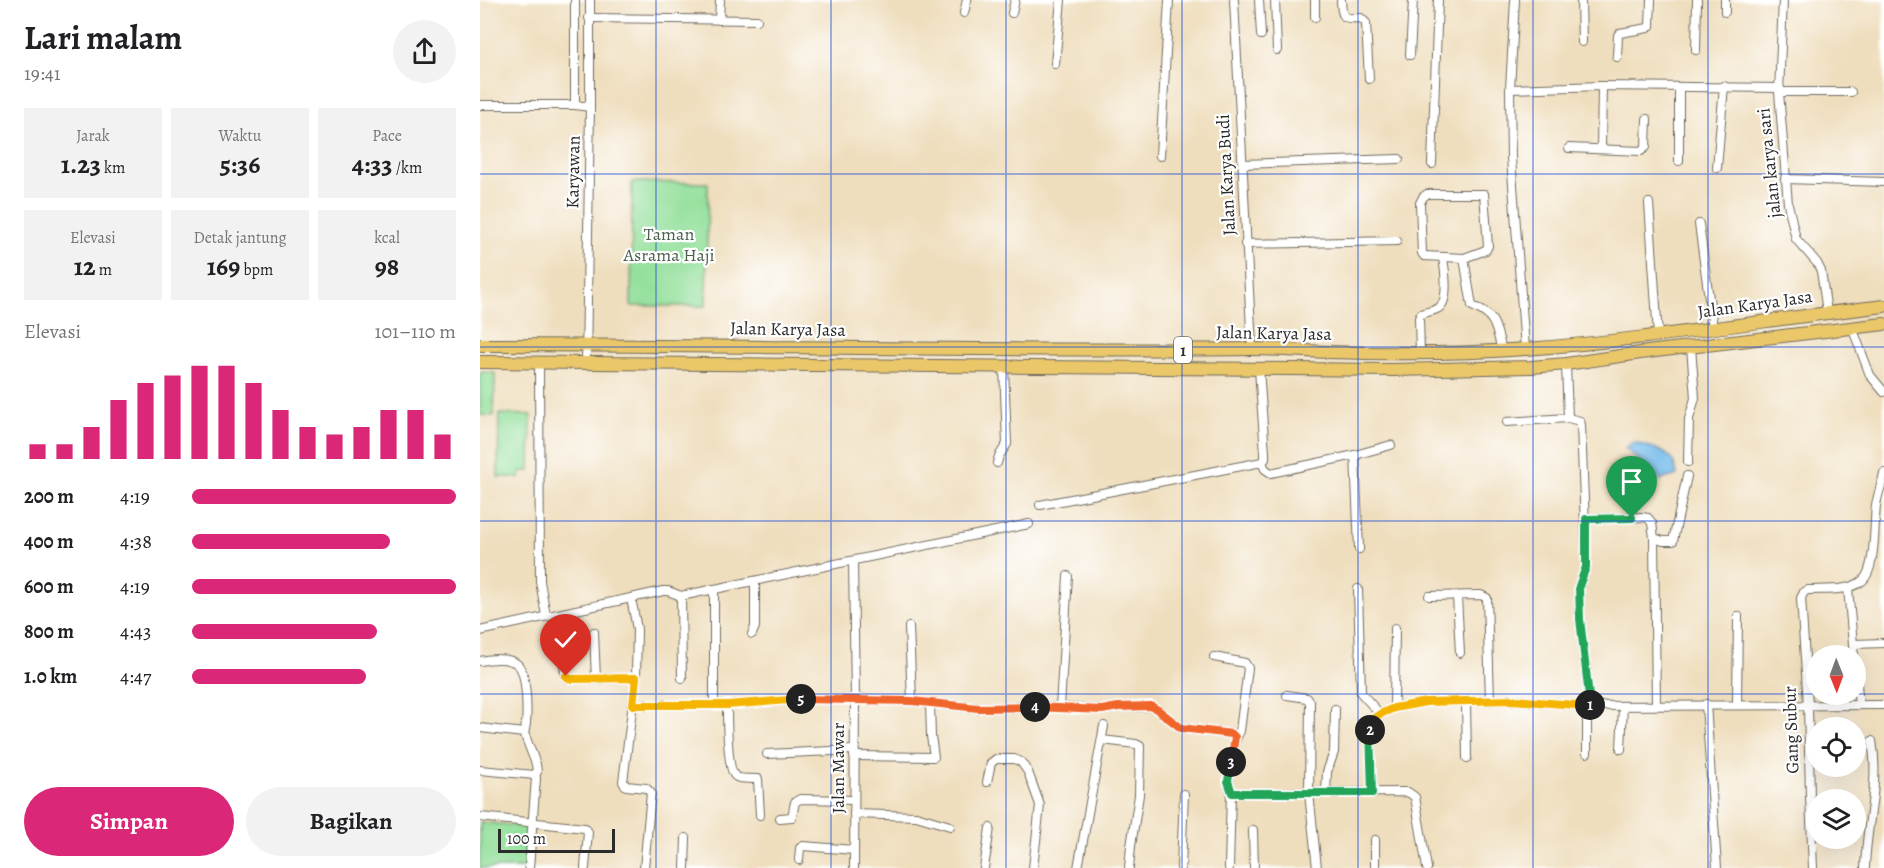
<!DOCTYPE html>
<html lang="id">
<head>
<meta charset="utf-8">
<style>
  :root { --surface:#fff; --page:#f2f2f2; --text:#202124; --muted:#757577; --accent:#db2777 }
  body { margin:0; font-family:Alegreya,serif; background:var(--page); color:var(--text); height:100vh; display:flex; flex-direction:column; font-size:22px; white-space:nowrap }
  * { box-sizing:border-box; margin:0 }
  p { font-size:20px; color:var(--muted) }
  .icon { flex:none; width:33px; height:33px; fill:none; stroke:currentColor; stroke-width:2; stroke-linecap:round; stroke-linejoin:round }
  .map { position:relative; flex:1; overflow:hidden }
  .panel { display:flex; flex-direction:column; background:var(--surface); width:480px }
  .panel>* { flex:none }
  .needle { width:39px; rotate:179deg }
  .controls { position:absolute; left:1326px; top:645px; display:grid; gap:12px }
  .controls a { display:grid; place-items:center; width:60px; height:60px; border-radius:50%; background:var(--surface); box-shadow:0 6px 24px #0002; font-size:30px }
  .scale { position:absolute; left:18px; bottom:15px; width:117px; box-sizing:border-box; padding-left:6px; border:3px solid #2b2b2b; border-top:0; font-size:16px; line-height:21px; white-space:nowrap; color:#2b2b2b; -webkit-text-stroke:4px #fff; paint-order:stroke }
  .pin { position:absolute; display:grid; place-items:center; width:51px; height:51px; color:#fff; margin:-62px -26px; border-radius:50% 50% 50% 0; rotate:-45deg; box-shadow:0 0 6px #0007 }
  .pin .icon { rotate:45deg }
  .km { position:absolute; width:30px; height:30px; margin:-15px; border-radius:50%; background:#222; color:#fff; font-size:16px; line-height:30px; text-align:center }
  .round { display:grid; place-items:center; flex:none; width:63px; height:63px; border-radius:32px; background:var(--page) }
  .summary { display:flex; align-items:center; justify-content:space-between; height:102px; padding:0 24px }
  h1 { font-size:33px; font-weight:700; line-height:45px }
  .stats { display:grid; grid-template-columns:repeat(3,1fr); gap:9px; height:102px; padding:6px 24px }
  .stats div { display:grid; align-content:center; border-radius:0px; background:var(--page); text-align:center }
  .stats b { font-size:26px; font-weight:700 }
  .stats small { font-size:16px; font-weight:400 }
  .stats p { font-size:16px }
  .chart { height:168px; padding:12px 24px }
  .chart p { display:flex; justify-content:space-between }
  .chart svg { width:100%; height:108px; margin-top:6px; stroke:var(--accent); stroke-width:6 }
  .cta { display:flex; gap:12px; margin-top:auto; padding:12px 24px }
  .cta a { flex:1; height:69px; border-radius:36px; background:var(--accent); color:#fff; font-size:24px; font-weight:700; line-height:69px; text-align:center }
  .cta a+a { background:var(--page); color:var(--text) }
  ul { padding:0 24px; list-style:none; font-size:20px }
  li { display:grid; grid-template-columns:96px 72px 1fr; align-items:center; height:45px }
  li i { height:15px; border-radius:8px; background:var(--accent) }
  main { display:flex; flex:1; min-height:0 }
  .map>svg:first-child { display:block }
  .green { fill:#94e09c; stroke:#608664; stroke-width:1.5 }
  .water { fill:#72baea; stroke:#4e728a; stroke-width:1.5 }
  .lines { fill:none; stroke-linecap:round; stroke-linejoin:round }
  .minor-casing { stroke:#706a5e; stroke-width:10 }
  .highway-casing { stroke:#706a5e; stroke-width:14 }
  .minor { stroke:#fff; stroke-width:8 }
  .highway { stroke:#eac769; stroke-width:12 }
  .split-1-casing { stroke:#fff; stroke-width:12 }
  .split-2-casing { stroke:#fff; stroke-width:12 }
  .split-3-casing { stroke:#fff; stroke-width:12 }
  .split-4-casing { stroke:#fff; stroke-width:12 }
  .split-5-casing { stroke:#fff; stroke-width:12 }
  .split-6-casing { stroke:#fff; stroke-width:12 }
  .split-1 { stroke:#22a559; stroke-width:8 }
  .split-2 { stroke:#f5b400; stroke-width:8 }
  .split-3 { stroke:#22a559; stroke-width:8 }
  .split-4 { stroke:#f0652b; stroke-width:8 }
  .split-5 { stroke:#f0652b; stroke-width:8 }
  .split-6 { stroke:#f5b400; stroke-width:8 }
  .grid { fill:none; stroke:#1d4ed8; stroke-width:1.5; stroke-opacity:0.55 }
  .labels { text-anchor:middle; stroke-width:4.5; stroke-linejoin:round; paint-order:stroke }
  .shield { fill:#fff; stroke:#6b6b6b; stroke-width:1.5 }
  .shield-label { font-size:16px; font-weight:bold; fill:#2b2b2b }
  .street-label { font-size:18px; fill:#2b2b2b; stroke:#fff }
  .park-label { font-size:18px; fill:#4a614d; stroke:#fff }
</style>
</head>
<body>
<main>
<section class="panel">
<div class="summary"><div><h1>Lari malam</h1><p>19:41</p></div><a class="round"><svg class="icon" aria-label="share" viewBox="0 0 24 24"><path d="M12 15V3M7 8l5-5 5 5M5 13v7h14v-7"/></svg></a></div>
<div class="stats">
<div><p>Jarak</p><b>1.23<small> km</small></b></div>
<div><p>Waktu</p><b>5:36</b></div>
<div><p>Pace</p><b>4:33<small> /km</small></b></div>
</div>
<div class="stats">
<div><p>Elevasi</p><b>12<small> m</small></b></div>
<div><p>Detak jantung</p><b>169<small> bpm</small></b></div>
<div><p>kcal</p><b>98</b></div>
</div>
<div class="chart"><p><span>Elevasi</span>101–110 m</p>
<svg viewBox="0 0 160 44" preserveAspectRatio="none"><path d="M5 44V38M15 44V38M25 44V31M35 44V20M45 44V13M55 44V10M65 44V6M75 44V6M85 44V13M95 44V24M105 44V31M115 44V34M125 44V31M135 44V24M145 44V24M155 44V34"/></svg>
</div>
<ul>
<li><b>200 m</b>4:19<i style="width:100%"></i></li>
<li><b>400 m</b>4:38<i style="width:75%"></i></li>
<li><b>600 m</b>4:19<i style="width:100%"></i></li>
<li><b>800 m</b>4:43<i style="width:70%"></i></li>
<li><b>1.0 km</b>4:47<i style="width:66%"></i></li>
</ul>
<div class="cta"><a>Simpan</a><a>Bagikan</a></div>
</section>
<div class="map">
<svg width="1404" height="868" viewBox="0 0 1404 868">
  <rect width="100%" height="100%" fill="#fff"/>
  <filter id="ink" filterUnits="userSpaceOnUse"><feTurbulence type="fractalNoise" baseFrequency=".0167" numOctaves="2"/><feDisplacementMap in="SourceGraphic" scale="12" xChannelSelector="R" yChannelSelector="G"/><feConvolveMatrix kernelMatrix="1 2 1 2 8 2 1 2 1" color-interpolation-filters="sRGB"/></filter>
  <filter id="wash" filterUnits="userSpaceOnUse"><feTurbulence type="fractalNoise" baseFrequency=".008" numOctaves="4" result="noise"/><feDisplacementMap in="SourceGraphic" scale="24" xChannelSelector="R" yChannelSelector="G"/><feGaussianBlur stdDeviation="1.35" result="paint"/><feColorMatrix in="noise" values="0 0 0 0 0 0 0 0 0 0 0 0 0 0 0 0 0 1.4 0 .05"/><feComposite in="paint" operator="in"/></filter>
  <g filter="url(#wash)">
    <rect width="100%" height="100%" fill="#efdebd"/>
    <g class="green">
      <polygon points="152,182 228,183 226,306 151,306"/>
      <polygon points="0,372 15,373 14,416 0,415"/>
      <polygon points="19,414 51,415 50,471 40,471 40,477 18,477"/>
      <polygon points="0,822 49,827 45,868 0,868"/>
    </g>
    <path class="water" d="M 1153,442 C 1173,449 1195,449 1197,475 L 1181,480 L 1145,448 Z"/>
  </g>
  <g filter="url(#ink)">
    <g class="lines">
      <defs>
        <g id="minor">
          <polyline points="95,0 95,105"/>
          <polyline points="754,0 772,349"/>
          <polyline points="779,0 781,35"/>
          <polyline points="795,0 797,50"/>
          <polyline points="835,0 835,17"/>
          <path d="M 861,0 C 862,19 863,19 881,18 L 886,23 L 889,79"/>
          <polyline points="1035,0 1030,89 1031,158 1045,349"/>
          <polyline points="1101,0 1102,42"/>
          <polyline points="1303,0 1299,92 1308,204 1316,239 1337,263 1341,271 1347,312"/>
          <polyline points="1245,12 1245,0"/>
          <polyline points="484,13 487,0"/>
          <polyline points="532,13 535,0"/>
          <polyline points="109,18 277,20"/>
          <polyline points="239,20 240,0"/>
          <polyline points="1216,50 1217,0"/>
          <polyline points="930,55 933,0"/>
          <polyline points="1137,57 1138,35 1140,33 1168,28 1170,26 1171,0"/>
          <polyline points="575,64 581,0"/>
          <polyline points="1030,89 1122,86 1300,88"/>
          <polyline points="1299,92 1371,92"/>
          <polyline points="0,105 95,105 110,107"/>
          <polyline points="1089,148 1161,151 1166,147 1167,119"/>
          <polyline points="1121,148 1122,86"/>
          <polyline points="680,156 689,0"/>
          <polyline points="1199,161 1199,88"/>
          <polyline points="762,164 919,159"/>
          <polyline points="952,164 958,0"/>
          <polyline points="1237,168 1244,86"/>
          <polyline points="1305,179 1404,182"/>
          <polygon points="947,194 1004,194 1008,246 1006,250 984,258 944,256 942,253 940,203 943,197"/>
          <polyline points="1169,203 1178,336"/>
          <polyline points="1219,224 1233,328"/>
          <polyline points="765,244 917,241"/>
          <path d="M 984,258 L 992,306 C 1017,316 1015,327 1022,350"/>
          <polyline points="1372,327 1390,375 1404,392"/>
          <path d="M 940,353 L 939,318 L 941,314 C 946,312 956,311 960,307 C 969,299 965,269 963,258"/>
          <polyline points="59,362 60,581 66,616"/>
          <polyline points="106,363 110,107 110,0"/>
          <polyline points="1086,364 1088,418"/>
          <polyline points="779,369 785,453 785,459 782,462"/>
          <polyline points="1027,422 1088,418 1100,421 1101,425 1106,551 1106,567 1099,586 1100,619 1110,706"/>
          <polyline points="875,455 879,549"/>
          <polyline points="1208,462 1209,419 1215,398 1211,347"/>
          <polyline points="517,463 519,456 527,444 524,367"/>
          <polyline points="560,505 782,462 785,469 791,473 875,455 911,445"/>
          <polyline points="1106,519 1162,517 1168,518 1172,523 1174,538 1176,705"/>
          <polyline points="1174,538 1183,541 1193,541 1207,476"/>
          <polyline points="373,561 375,699 374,868"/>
          <polyline points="1368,588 1374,656"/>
          <polyline points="878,589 881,693 900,714 914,708 946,702 1033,700 1107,706 1404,705"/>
          <polyline points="201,596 202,678"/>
          <polyline points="949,596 1001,595 1007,598 1010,701"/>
          <polyline points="977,596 980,653"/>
          <polyline points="151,598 157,629 156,678 143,782 146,786 166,788 171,793 164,868"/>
          <polyline points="429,627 432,701"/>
          <polyline points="0,631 183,591 188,591 201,596 549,524"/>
          <polyline points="114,632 116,679"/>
          <polyline points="272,634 275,627 275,581"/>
          <polyline points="81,644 85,672 89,679 156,678"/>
          <polyline points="1373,644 1404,643"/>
          <path d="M 734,657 L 765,663 L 768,668 L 760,731 C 752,743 746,779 751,793 L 749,868"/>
          <path d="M 0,661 C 10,659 29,657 37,664 C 48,672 48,722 44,733 L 0,728"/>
          <polyline points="1376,674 1379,705"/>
          <polyline points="807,695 827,698 830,702 829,793 837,868"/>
          <polyline points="986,702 987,758"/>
          <polyline points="1226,704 1237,868"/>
          <polyline points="153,705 247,705 320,699 375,699 432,701 498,708 580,707 622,710 638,707 671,707 678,710 701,728 752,734 755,737"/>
          <polyline points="234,705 234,589"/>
          <path d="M 247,705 C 247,717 247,770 255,776 C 259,780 272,778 278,779 L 280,815"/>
          <polyline points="1257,705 1258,616"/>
          <polyline points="580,707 588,576"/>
          <polyline points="914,708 915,628"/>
          <polyline points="44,733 56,764 57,772 55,775"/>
          <polyline points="622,740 656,744 660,746 659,795 651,846 649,868"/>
          <polyline points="1141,749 1143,706"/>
          <polyline points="1107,753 1107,706"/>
          <polyline points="287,754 374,750"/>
          <polyline points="374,756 454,757 451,736 450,703"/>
          <polyline points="0,770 55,775 56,778 49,868"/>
          <polyline points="507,782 511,763 516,759 534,759 541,762 548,772 560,805 553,868"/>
          <polyline points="751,793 928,792 935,797 947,868"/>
          <polyline points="846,793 847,772 854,752 855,709"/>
          <polyline points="892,793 890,722 900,714"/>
          <polyline points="374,814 436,816 470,826"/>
          <polyline points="0,817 105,828 108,832 105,868"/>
          <polyline points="300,818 312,817 315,802 320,799 374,800"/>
          <polyline points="773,830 774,868"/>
          <polyline points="895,840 895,868"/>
          <polyline points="319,860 320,848 323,846 374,850"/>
          <polyline points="205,868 206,838"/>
          <polyline points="504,868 510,828"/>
          <polyline points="598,868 624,726"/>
          <polyline points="701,868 704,794"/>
          <path d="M 1333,868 L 1330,797 L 1328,704 L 1321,598 L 1324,592 L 1328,590 C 1345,589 1368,592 1382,581 C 1396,571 1394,522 1396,505 C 1398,494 1402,484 1404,473"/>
          <path d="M 1385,868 C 1386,825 1400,784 1392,741"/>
        </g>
        <g id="highway">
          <path d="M 0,345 C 257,345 514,352 771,349 C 796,349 822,351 848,352 C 914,354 981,354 1046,349 C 1166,340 1285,320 1404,306"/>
          <polyline points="0,362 913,370 1051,367 1086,364 1167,352 1404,324"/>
        </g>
      </defs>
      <use href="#minor" class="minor-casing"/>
      <use href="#highway" class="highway-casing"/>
      <use href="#minor" class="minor"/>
      <use href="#highway" class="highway"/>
    </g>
  </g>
  <g class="lines" filter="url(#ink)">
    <defs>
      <polyline id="split-1" points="1110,705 1100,619 1099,586 1106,567 1106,519 1152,518"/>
      <polyline id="split-2" points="890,730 891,720 900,714 914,708 946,702 1033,700 1107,706 1110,705"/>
      <polyline id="split-3" points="751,762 748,781 752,793 892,793 890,730"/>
      <polyline id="split-4" points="555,707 622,710 638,707 671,706 678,710 701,728 752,734 755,737 751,762"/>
      <polyline id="split-5" points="321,699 432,701 498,708 555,707"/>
      <polyline id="split-6" points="86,676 90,679 156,678 153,705 247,705 321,699"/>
    </defs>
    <use href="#split-1" class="split-1-casing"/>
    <use href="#split-2" class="split-2-casing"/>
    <use href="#split-3" class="split-3-casing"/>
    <use href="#split-4" class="split-4-casing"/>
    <use href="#split-5" class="split-5-casing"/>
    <use href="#split-6" class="split-6-casing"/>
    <use href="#split-1" class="split-1"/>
    <use href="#split-2" class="split-2"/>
    <use href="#split-3" class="split-3"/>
    <use href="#split-4" class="split-4"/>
    <use href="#split-5" class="split-5"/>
    <use href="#split-6" class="split-6"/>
  </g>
  <path class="grid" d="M 176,0 L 176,868M 351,0 L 351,868M 526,0 L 526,868M 702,0 L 702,868M 878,0 L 878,868M 1053,0 L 1053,868M 1228,0 L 1228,868M 0,174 L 1404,174M 0,347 L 1404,347M 0,521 L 1404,521M 0,694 L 1336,694M 1376,694 L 1404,694"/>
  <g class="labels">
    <rect class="shield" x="694" y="337" width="18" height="26" rx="4.5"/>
    <g class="shield-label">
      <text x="703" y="356">1</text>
    </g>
    <g class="street-label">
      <text transform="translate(1289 163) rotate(-96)" y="6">jalan karya sari</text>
      <text transform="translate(93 172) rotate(-89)" y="6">Karyawan</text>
      <text transform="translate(746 175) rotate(-93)" y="6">Jalan Karya Budi</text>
      <text transform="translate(1275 304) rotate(-8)" y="6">Jalan Karya Jasa</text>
      <text transform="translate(308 329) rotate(1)" y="6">Jalan Karya Jasa</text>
      <text transform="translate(794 333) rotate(1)" y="6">Jalan Karya Jasa</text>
      <text transform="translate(1311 730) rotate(-92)" y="6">Gang Subur</text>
      <text transform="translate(358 768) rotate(-90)" y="6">Jalan Mawar</text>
    </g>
    <g class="park-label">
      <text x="189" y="240">Taman<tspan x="189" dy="21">Asrama Haji</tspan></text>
    </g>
  </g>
</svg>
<div class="controls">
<a><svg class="needle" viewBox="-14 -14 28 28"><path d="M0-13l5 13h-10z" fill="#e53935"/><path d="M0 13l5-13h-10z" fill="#757577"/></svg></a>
<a><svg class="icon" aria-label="locate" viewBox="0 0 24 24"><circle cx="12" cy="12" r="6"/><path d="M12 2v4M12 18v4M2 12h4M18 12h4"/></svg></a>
<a><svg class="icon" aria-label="layers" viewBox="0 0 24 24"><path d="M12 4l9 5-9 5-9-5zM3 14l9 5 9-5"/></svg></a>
</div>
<div class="scale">100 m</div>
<div class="pin" style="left:1152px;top:518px;background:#1e9e55"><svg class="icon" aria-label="arrive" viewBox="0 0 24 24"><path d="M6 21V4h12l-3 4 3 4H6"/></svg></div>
<div class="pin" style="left:86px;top:676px;background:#d93025"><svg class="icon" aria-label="check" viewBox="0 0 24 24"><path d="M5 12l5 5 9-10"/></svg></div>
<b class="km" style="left:1110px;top:705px">1</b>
<b class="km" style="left:890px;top:730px">2</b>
<b class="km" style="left:751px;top:762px">3</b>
<b class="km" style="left:555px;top:707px">4</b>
<b class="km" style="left:321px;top:699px">5</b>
</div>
</main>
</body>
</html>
